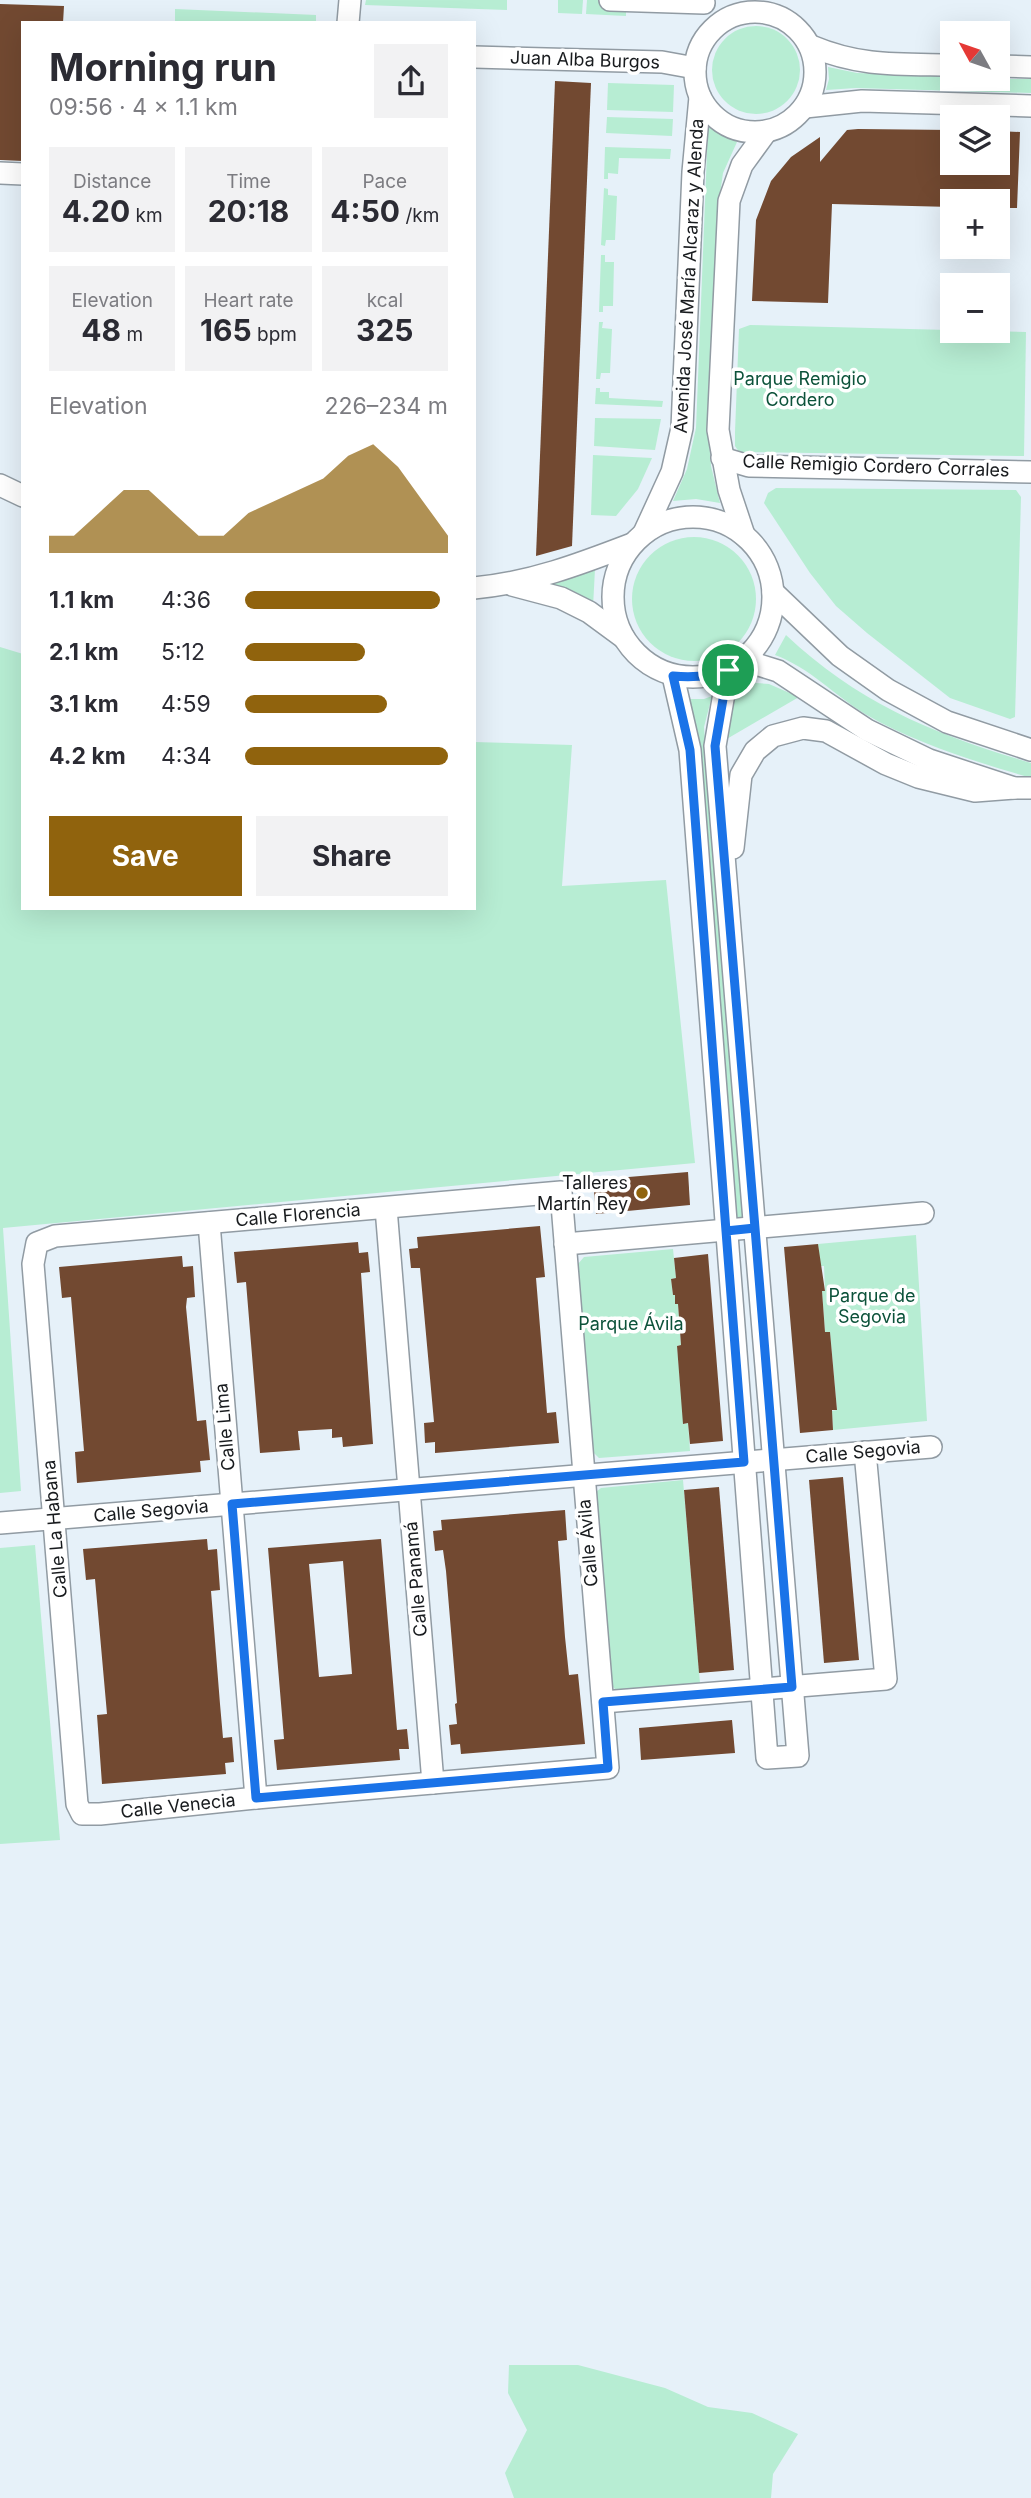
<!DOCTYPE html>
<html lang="en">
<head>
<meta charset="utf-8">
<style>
  :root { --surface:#fff; --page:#f2f2f3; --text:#2b2b33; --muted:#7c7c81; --accent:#90630d }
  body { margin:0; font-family:Inter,sans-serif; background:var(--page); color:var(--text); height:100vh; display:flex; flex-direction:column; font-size:26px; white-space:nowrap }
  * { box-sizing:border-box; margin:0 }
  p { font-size:23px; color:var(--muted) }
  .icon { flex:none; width:38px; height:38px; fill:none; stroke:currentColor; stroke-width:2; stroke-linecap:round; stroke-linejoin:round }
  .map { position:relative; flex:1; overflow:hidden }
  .panel { position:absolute; left:21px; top:21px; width:455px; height:889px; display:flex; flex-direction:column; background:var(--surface); border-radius:0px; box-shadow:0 7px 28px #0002 }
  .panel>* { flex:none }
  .needle { width:46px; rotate:310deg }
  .fabs { position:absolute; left:940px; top:21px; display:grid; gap:14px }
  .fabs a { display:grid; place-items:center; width:70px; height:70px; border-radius:0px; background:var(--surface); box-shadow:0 7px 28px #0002; font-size:35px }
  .pin { position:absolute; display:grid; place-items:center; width:60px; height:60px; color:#fff; margin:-30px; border:4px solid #fff; border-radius:50%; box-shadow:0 2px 7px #0007 }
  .round { display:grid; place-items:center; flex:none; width:74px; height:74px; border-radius:0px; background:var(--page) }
  .overview { display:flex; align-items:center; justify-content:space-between; height:119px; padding:0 28px }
  h1 { font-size:38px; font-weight:700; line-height:52px }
  .metrics { display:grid; grid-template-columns:repeat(3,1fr); gap:10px; height:119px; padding:7px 28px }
  .metrics div { display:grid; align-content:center; border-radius:0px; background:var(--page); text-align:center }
  .metrics b { font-size:30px; font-weight:700 }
  .metrics small { font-size:19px; font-weight:400 }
  .metrics p { font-size:19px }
  .chart { height:196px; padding:14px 28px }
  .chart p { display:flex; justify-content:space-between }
  .chart svg { width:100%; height:126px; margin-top:7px; fill:var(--accent); opacity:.7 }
  .cta { display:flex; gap:14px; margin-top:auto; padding:14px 28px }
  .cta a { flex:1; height:80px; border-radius:0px; background:var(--accent); color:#fff; font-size:28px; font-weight:700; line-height:80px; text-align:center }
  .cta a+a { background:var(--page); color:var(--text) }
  ul { padding:0 28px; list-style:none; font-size:23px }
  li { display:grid; grid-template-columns:112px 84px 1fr; align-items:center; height:52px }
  li i { height:18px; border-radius:9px; background:var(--accent) }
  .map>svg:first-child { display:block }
  .green { fill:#b7edd3 }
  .building { fill:#724931; fill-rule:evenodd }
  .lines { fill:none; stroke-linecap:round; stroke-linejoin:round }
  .street-casing { stroke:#919ba3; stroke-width:24 }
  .street { stroke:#fff; stroke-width:21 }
  .route-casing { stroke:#fff; stroke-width:14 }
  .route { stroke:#1a73e8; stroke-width:9 }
  .poi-dot { fill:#90630d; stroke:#fff; stroke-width:2.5 }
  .labels { text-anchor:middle; stroke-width:7; stroke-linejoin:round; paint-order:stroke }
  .street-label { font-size:18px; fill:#181b1e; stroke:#fff }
  .park-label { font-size:18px; fill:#0c523a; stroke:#fff }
  .poi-label { font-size:18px; fill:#181b1e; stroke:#fff; text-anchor:end }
</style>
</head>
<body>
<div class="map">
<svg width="1031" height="2498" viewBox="0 0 1031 2498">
  <rect width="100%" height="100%" fill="#e6f1f9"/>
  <g class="green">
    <polygon points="366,0 507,0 507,10 365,5"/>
    <polygon points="558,0 583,0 582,14 558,13"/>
    <polygon points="587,0 626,0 626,16 586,14"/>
    <polygon points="175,9 316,15 316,23 175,23"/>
    <circle cx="756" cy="70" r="44"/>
    <polygon points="828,67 857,73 952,76 952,79 1031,79 1031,93 856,88 826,90 829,79"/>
    <polygon points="608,83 674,85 673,112 607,110"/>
    <polygon points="607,117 673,119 672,136 606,133"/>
    <polygon points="708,127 737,142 723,173 718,208 709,436 711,466 720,503 696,499 673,501 687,469 696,428"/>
    <polygon points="605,147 671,149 670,159 619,158 618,174 608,173 608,179 604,179"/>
    <polygon points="604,188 608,189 608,195 617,196 615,240 606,240 605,246 601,245"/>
    <polygon points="601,255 605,255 605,262 614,262 613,306 603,306 603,312 599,312"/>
    <polygon points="599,322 603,322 602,328 612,329 610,373 601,373 600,379 596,379"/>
    <polygon points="750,325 1026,332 1024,456 739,452 735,446 735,432 739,329"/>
    <polygon points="596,388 600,388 600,392 609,392 609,398 663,401 662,407 595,404"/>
    <polygon points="595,418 661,419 655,450 594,446"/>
    <polygon points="593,455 652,458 638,489 616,516 591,515"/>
    <polygon points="776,488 1016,490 1021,497 1015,717 1010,719 950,698 867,633 836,606 810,573 764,503 768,493"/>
    <circle cx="694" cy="599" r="62"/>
    <polygon points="595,569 593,607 554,586 554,583"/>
    <path d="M 786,635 C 859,704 936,735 1031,763 L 1031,778 C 974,761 917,744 865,714 C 834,695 810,668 775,655 Z"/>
    <polygon points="0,647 23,654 23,908 474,908 474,742 572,745 562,886 666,880 695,1163 3,1228 21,1491 0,1493"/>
    <path d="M 756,683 L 769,684 L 799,697 L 725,740 C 729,718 728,687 756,683 Z"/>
    <polygon points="712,696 704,727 744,1220 736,1220 684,699 704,699"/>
    <polygon points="916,1235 927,1421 833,1430 832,1411 837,1410 830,1332 825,1332 822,1291 825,1291 824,1266 820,1266 818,1244"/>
    <polygon points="673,1249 676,1278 671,1279 673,1295 675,1295 675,1304 678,1304 681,1345 677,1346 684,1424 688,1423 690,1451 599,1458 593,1452 578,1264 584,1257"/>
    <polygon points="683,1480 700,1683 616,1690 611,1685 596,1492 601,1488"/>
    <polygon points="35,1545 60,1840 0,1844 0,1548"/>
    <polygon points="509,2365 578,2365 665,2388 708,2407 752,2413 798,2434 773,2474 771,2498 514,2498 505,2473 527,2430 508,2393"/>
  </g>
  <g class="building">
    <polygon points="0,4 64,6 63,23 23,23 23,161 0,160"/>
    <polygon points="555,81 591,83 572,546 536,556"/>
    <polygon points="858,129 952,130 952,163 998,163 998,131 1020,132 1017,208 998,208 998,201 952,201 952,207 832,204 828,303 752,301 756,220 771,181 791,157 820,137 820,162 847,130"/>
    <polygon points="688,1172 690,1205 596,1214 593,1180"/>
    <polygon points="540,1226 545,1277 536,1278 547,1413 556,1412 559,1443 435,1453 435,1442 425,1443 424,1423 434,1422 420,1268 411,1268 409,1249 418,1248 417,1237"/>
    <polygon points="358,1242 359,1253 368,1252 370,1272 361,1273 373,1444 343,1447 342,1437 332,1438 332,1429 298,1431 300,1450 260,1453 246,1282 237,1283 234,1252"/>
    <polygon points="818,1244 825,1291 822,1291 825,1332 830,1332 837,1410 832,1410 833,1430 800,1433 784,1247"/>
    <polygon points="708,1254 723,1441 690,1444 688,1423 683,1424 677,1346 681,1345 678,1304 675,1304 675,1295 673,1295 671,1279 676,1278 674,1258"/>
    <polygon points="182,1256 183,1267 193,1266 195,1297 187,1298 186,1307 197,1421 206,1420 210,1460 200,1461 201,1472 77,1483 75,1452 84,1451 80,1403 71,1297 62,1298 59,1267"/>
    <polygon points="843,1477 859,1660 824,1663 809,1480"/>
    <polygon points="719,1487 734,1670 699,1673 684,1490"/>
    <polygon points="565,1510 567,1540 558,1541 565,1637 569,1675 578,1674 585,1744 461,1754 460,1744 451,1745 449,1725 457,1724 455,1704 457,1703 446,1571 443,1550 435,1551 433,1531 442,1530 441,1520"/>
    <polygon points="207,1539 208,1550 217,1549 220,1590 211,1591 220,1704 223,1738 232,1737 234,1762 225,1763 226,1774 102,1784 97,1715 107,1714 95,1579 86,1580 83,1549"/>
    <path d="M 381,1539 L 397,1730 L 407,1729 L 409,1749 L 399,1749 L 400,1760 L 277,1770 L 274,1740 L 284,1739 L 268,1548 ZM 343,1561 L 352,1674 L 319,1677 L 309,1564 Z"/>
    <polygon points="732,1720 735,1753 641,1760 639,1728"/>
  </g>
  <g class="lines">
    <defs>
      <g id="street">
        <polyline points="610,0 704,3"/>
        <circle cx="755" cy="72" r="60"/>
        <polyline points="348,23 350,0"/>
        <path d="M 811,46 C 861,67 898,64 952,65"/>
        <polyline points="474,57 662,62 695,68"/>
        <polyline points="998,66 1031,67"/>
        <polyline points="805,107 862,101 1031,106"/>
        <polyline points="0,173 23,174"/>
        <polyline points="722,458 749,466 1031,472"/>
        <polyline points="0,485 23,496"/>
        <circle cx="693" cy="597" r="80"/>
        <polyline points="644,533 672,472 682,428 693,172 700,97"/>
        <polyline points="744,535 729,490 718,430 729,201 742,165 766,132"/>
        <polyline points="512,585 561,598 589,612 623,637"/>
        <path d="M 474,588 C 530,583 580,564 632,544"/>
        <polyline points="773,592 840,656 888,690 947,722 1031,750"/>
        <polyline points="743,660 778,671 867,730 929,760 1014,788 1031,788"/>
        <polyline points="673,676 690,750 767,1758 798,1756 715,746 728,670"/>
        <polyline points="733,848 741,775 755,751 773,736 803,728 826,731 886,764 918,777 975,791 1014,788"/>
        <polygon points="561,1192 608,1768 256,1798 100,1814 82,1814 77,1804 33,1264 37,1243 55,1236"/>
        <polyline points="386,1208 433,1783"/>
        <polyline points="209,1223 256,1798"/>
        <polyline points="565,1244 923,1213"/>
        <polyline points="0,1523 931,1447"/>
        <polyline points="603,1702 886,1679 865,1452"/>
      </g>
    </defs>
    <use href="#street" class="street-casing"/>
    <use href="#street" class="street"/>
  </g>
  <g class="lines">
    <defs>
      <path id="route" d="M 728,670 L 715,746 L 755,1228 L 726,1231 L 744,1462 L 232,1504 L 256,1798 L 608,1768 L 603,1702 L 792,1687 L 755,1228 L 726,1231 L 690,750 L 673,676 C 693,678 709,677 728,670"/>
    </defs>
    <use href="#route" class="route-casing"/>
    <use href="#route" class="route"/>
  </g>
  <circle class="poi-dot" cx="642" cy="1193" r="7"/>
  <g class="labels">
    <g class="street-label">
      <text transform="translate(585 60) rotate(2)" y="6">Juan Alba Burgos</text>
      <text transform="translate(689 276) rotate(-87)" y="6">Avenida José María Alcaraz y Alenda</text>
      <text transform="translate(876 466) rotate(2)" y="6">Calle Remigio Cordero Corrales</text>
      <text transform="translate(298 1215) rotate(-5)" y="6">Calle Florencia</text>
      <text transform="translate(225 1427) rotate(-95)" y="6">Calle Lima</text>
      <text transform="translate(863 1452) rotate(-5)" y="6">Calle Segovia</text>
      <text transform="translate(151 1511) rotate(-5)" y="6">Calle Segovia</text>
      <text transform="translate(55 1529) rotate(-95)" y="6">Calle La Habana</text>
      <text transform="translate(588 1543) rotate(-95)" y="6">Calle Ávila</text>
      <text transform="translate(416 1579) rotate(-95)" y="6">Calle Panamá</text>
      <text transform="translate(178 1806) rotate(-6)" y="6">Calle Venecia</text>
    </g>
    <g class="park-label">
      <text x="800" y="385">Parque Remigio<tspan x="800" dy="21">Cordero</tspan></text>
      <text x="872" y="1302">Parque de<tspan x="872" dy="21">Segovia</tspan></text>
      <text x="631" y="1330">Parque Ávila</text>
    </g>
    <g class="poi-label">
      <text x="628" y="1189">Talleres<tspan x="628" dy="21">Martín Rey</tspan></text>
    </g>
  </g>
</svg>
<div class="fabs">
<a><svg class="needle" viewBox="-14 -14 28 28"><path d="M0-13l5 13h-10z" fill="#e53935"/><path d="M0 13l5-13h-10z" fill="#7c7c81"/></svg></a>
<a><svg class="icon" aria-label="layers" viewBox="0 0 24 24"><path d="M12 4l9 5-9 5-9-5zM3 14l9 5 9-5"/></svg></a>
<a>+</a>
<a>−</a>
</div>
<div class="pin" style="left:728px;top:670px;background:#1e9e55"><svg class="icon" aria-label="arrive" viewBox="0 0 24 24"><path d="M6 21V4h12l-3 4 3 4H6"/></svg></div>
<section class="panel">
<div class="overview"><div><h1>Morning run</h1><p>09:56 · 4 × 1.1 km</p></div><a class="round"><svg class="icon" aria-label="share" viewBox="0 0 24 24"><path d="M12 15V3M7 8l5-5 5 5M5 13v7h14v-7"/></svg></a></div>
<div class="metrics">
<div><p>Distance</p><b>4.20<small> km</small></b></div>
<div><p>Time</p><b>20:18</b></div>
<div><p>Pace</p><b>4:50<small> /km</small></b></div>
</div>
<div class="metrics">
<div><p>Elevation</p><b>48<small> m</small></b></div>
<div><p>Heart rate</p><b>165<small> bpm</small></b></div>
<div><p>kcal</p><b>325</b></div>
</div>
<div class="chart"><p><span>Elevation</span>226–234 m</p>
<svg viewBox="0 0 160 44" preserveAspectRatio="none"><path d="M0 44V38L10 38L20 30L30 22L40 22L50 30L60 38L70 38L80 30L90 26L100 22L110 18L120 10L130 6L140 14L150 26L160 38V44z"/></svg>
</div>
<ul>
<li><b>1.1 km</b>4:36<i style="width:96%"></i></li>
<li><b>2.1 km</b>5:12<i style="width:59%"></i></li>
<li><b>3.1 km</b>4:59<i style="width:70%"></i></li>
<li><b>4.2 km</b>4:34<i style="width:100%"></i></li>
</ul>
<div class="cta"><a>Save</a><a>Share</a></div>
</section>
</div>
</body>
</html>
